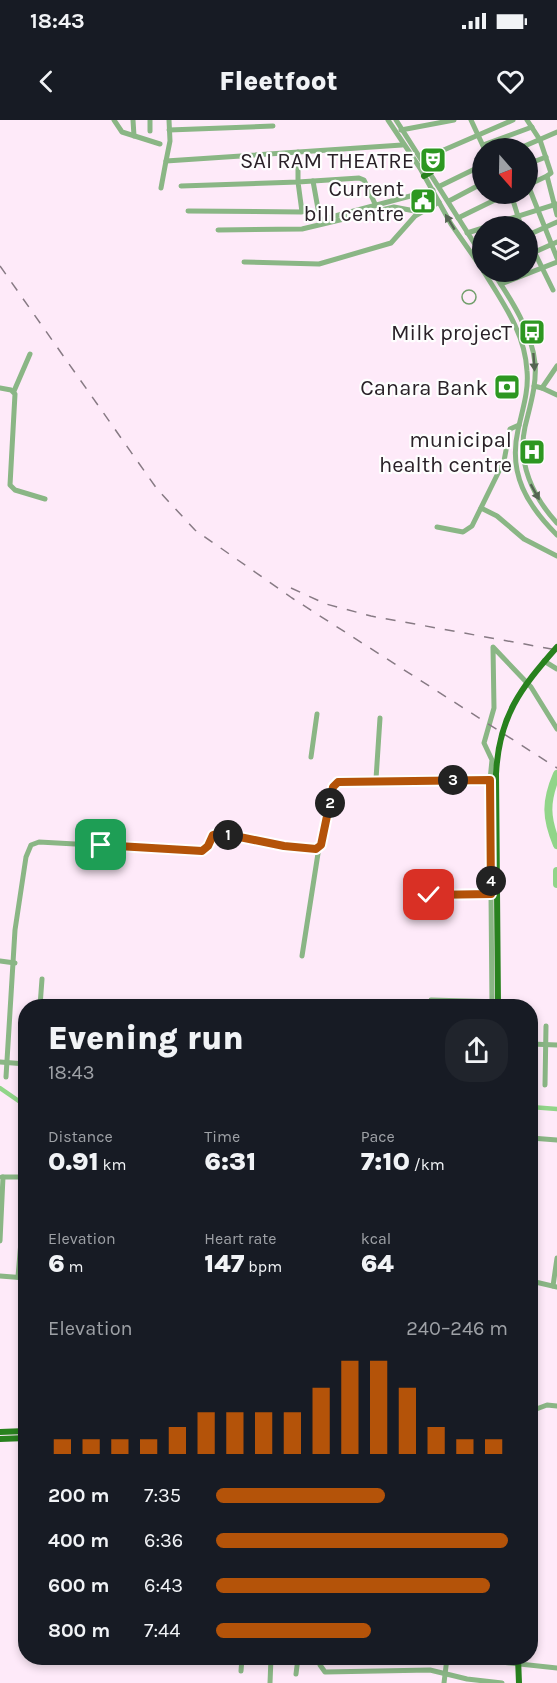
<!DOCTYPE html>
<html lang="en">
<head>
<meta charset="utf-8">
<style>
  :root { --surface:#171b24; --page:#20242c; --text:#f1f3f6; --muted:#9ea1a6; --accent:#b45309 }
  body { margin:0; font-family:Karla,sans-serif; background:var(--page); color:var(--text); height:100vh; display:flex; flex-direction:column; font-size:22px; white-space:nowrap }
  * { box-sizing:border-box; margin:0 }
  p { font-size:20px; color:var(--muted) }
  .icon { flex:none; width:33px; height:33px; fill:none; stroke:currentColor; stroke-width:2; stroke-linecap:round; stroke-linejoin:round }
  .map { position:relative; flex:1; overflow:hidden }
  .details { position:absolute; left:18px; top:879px; width:520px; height:666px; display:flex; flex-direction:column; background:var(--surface); border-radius:24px; box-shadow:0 3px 9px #0003 }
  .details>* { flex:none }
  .needle { width:39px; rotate:160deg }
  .tools { position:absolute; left:472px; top:18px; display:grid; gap:12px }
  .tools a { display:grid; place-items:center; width:66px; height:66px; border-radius:50%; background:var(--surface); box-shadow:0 3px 9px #0003; font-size:30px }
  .pin { position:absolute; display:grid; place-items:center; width:51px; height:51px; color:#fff; margin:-26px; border-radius:12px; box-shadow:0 3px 9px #0006 }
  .km { position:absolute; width:30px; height:30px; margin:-15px; border-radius:50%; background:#222; color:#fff; font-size:16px; line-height:30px; text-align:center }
  .round { display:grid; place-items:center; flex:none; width:63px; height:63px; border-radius:24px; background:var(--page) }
  .headline { display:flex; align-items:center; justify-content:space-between; height:102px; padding:0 30px }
  h1 { font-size:33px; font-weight:800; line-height:45px }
  .figures { display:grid; grid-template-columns:repeat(3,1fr); gap:9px; height:102px; padding:6px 30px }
  .figures div { display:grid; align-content:center }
  .figures b { font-size:26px; font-weight:800 }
  .figures small { font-size:16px; font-weight:400 }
  .figures p { font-size:16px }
  .chart { height:168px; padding:12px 30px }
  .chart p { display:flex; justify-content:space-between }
  .chart svg { width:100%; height:108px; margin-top:6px; stroke:var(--accent); stroke-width:6 }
  ul { padding:0 30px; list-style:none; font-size:20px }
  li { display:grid; grid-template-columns:96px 72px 1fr; align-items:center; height:45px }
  li i { height:15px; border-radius:8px; background:var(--accent) }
  .status { display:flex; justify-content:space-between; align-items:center; height:42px; padding:0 30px; background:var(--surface); direction:ltr }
  .status svg { height:16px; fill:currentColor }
  header { display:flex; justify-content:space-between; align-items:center; height:78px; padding:0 30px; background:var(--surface); font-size:27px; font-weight:800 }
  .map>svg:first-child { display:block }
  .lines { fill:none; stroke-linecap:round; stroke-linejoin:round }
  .stream { stroke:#729f6c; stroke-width:1.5 }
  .canal { stroke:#91d589; stroke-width:4.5 }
  .river { stroke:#91d589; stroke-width:8 }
  .minor { stroke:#8ab685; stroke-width:5 }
  .major { stroke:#28811e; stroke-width:6 }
  .rail { stroke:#877a84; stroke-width:1.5; stroke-dasharray:10 10; stroke-linecap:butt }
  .major-bridge { stroke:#28811e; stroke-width:6 }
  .oneway { fill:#556452 }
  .route-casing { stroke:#fff; stroke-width:12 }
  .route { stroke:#b45309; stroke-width:8 }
  .labels { text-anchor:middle; stroke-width:4.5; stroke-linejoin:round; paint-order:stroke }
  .poi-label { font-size:22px; fill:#2a2128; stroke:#fefefe; text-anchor:end }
</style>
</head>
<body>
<div class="status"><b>18:43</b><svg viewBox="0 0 49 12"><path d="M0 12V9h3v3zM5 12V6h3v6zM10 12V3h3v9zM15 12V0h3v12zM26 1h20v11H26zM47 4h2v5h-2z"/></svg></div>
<header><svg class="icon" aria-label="back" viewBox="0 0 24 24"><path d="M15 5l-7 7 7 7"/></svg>Fleetfoot<svg class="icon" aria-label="heart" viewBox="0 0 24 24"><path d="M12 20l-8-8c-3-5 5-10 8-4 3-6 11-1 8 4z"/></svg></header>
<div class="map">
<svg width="557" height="1563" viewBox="0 0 557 1563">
  <rect width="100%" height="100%" fill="#feeaf9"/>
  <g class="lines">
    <circle class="stream" cx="469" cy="177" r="7"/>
    <g class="canal">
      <polyline points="0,968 26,986"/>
      <polyline points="531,987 557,989"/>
    </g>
    <g class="river">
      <path d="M 557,654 C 545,682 546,698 557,725"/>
      <polyline points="557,751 557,764"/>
    </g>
    <g class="minor">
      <polyline points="114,0 122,12 160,24"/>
      <polyline points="133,0 134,16"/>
      <polyline points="150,0 150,11"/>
      <polyline points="169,0 170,21 166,41 402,25"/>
      <polyline points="388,0 420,48 451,104 483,150"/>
      <polyline points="396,0 483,137"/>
      <polyline points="471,0 484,28"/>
      <polyline points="527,0 540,20 551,53 547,56"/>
      <polyline points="169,10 273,6"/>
      <polyline points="401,10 454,0"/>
      <polyline points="483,25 532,7"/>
      <polyline points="520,28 557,12"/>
      <polyline points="423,39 513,0"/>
      <polyline points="528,44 546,37"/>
      <polyline points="313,61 320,100 433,70"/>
      <polyline points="528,65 557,138"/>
      <polyline points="528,65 547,56 557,95"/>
      <polyline points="181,66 298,62 298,32"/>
      <polyline points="440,66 483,45"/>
      <polyline points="161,68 166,41"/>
      <polyline points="511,74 521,106"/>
      <polyline points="449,81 483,63"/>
      <polyline points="188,91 302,92 298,62 359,58 364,60 376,86"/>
      <polyline points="458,98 507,74"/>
      <polyline points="487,106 557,84"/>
      <polyline points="218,110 302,109 394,87 420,92"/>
      <polyline points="467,113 483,108"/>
      <polyline points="528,115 557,102"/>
      <polyline points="528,119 553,170"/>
      <polyline points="528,135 557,122"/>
      <polyline points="244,142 319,144 391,123 415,96 439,82"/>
      <path d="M 484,152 C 503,183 525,213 527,251 C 529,271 522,291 518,310 C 508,354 527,385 557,415"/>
      <path d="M 493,152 C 510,178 532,211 535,243 C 537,264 530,286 525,307 C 517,343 533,377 557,403"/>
      <polyline points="501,164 557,142"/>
      <polyline points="534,266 542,268 557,246"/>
      <polyline points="0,268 11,270 15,274 10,365 15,370 45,379"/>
      <polyline points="542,268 557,275"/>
      <polyline points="14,271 30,234"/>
      <polyline points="481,388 497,396 524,419 557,436"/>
      <polyline points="437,407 463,412 472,406 504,341 510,309 519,305"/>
      <polyline points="544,541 557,549"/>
      <polyline points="311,637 317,594"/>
      <polyline points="376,659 380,598"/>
      <polyline points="490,660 492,640 484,623 494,588 493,527 531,567 557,609"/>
      <polyline points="491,774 492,886"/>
      <polyline points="302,836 319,727 333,667 338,662 490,660 491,774 429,775"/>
      <polyline points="0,841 15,843"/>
      <polyline points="431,880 503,882 503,886"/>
      <polyline points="40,886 42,859"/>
      <polyline points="531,924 557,925"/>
      <polyline points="0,942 26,944"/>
      <polyline points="6,957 15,810 26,737 31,725 39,722 202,731 208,727 213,715 220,713 283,726 319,727"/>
      <polyline points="545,965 546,906"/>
      <polyline points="25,1010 26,1029"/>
      <polyline points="531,1018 557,1020"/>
      <polyline points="2,1057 26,1057"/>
      <polyline points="0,1121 3,1057"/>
      <polyline points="0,1156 26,1158"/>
      <polyline points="18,1157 26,1062"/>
      <polyline points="531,1161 557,1167"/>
      <polyline points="553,1166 557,1138"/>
      <polyline points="531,1291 547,1285 557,1286"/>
      <polyline points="25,1311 26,1288"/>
      <polyline points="321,1538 320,1545 325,1552 430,1550 467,1559 502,1563"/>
      <polyline points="472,1539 557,1548"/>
      <polyline points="241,1551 242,1538"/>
      <polyline points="296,1554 298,1538"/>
      <polyline points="270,1563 271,1538"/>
      <polyline points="444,1563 447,1538"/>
    </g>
    <g class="major">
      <polyline points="424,56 431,52"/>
      <polyline points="0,1312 26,1311"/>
      <polyline points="0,1319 26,1318"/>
      <polyline points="518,1538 519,1563"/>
    </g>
    <g class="rail">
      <polyline points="0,146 157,369 195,410 292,478 557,648"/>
      <polyline points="291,468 326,484 371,496 557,530"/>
    </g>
    <path class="major-bridge" d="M 498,886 L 496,654 C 499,596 520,569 557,527"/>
  </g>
  <defs><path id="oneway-solid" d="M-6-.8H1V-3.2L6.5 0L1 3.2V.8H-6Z" transform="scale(1.5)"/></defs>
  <g class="oneway">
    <use href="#oneway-solid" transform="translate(450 102) rotate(-121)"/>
    <use href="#oneway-solid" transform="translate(534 242) rotate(86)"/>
    <use href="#oneway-solid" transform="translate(535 372) rotate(61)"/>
  </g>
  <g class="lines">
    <defs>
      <polyline id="route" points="101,725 202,731 208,726 213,715 220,713 284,726 316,729 321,725 333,667 338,662 490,660 491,774 429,775"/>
    </defs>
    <use href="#route" class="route-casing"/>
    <use href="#route" class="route"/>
  </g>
  <defs>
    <symbol id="theatre-square" viewBox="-11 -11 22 22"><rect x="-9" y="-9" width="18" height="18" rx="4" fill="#2d9721" stroke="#fefefe"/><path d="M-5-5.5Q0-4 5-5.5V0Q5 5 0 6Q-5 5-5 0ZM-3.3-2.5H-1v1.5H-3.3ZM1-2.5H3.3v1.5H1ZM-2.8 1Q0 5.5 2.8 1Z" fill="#fff"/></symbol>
    <symbol id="civic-square" viewBox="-11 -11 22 22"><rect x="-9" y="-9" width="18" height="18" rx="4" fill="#2d9721" stroke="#fefefe"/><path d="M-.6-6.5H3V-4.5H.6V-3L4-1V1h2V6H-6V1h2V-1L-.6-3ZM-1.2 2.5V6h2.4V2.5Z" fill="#fff"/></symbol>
    <symbol id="bus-square" viewBox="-11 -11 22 22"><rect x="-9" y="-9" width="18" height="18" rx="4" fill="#2d9721" stroke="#fefefe"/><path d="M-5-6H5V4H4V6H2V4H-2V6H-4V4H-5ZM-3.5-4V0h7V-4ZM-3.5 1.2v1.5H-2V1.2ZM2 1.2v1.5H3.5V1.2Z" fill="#fff"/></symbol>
    <symbol id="bank-square" viewBox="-11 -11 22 22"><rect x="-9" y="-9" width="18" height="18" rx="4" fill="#2d9721" stroke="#fefefe"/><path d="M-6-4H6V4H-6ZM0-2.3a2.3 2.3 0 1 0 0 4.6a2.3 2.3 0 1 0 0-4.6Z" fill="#fff"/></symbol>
    <symbol id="hospital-square" viewBox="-11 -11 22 22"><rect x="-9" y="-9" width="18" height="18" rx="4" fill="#2d9721" stroke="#fefefe"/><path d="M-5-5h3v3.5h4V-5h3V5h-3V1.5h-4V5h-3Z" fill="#fff"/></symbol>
  </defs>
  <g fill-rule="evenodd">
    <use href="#theatre-square" x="418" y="25" width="30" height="30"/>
    <use href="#civic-square" x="408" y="66" width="30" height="30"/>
    <use href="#bus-square" x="517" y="197" width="30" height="30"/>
    <use href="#bank-square" x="492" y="252" width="30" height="30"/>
    <use href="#hospital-square" x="517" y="317" width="30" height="30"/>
  </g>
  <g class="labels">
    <g class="poi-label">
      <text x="414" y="48">SAI RAM THEATRE</text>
      <text x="404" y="76">Current<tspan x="404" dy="25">bill centre</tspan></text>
      <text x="512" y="220">Milk projecT</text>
      <text x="488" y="275">Canara Bank</text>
      <text x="512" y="327">municipal<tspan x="512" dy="25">health centre</tspan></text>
    </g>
  </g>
</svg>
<div class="tools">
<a><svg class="needle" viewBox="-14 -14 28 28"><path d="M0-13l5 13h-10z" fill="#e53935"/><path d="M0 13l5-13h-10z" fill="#9ea1a6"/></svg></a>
<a><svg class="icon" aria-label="layers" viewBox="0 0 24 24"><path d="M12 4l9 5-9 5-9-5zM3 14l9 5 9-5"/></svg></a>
</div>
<div class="pin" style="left:101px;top:725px;background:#1e9e55"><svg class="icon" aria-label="arrive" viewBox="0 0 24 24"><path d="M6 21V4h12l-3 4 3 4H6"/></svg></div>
<div class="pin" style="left:429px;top:775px;background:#d93025"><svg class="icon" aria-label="check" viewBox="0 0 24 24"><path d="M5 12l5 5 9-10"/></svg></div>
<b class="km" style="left:228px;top:715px">1</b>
<b class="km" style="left:330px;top:683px">2</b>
<b class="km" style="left:453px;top:660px">3</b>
<b class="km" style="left:491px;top:761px">4</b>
<section class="details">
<div class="headline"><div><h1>Evening run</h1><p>18:43</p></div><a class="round"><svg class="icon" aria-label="share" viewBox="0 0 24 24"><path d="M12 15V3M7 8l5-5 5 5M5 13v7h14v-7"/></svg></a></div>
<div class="figures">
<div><p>Distance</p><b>0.91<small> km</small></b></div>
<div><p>Time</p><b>6:31</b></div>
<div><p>Pace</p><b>7:10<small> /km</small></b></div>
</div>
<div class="figures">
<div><p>Elevation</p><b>6<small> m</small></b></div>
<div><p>Heart rate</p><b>147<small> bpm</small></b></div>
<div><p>kcal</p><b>64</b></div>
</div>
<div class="chart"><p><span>Elevation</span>240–246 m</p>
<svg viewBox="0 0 160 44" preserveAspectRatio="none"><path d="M5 44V38M15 44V38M25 44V38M35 44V38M45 44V33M55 44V27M65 44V27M75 44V27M85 44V27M95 44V17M105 44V6M115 44V6M125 44V17M135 44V33M145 44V38M155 44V38"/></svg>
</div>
<ul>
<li><b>200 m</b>7:35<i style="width:58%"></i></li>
<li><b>400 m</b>6:36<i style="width:100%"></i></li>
<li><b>600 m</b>6:43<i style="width:94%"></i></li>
<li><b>800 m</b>7:44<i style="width:53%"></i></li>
</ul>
</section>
</div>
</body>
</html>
